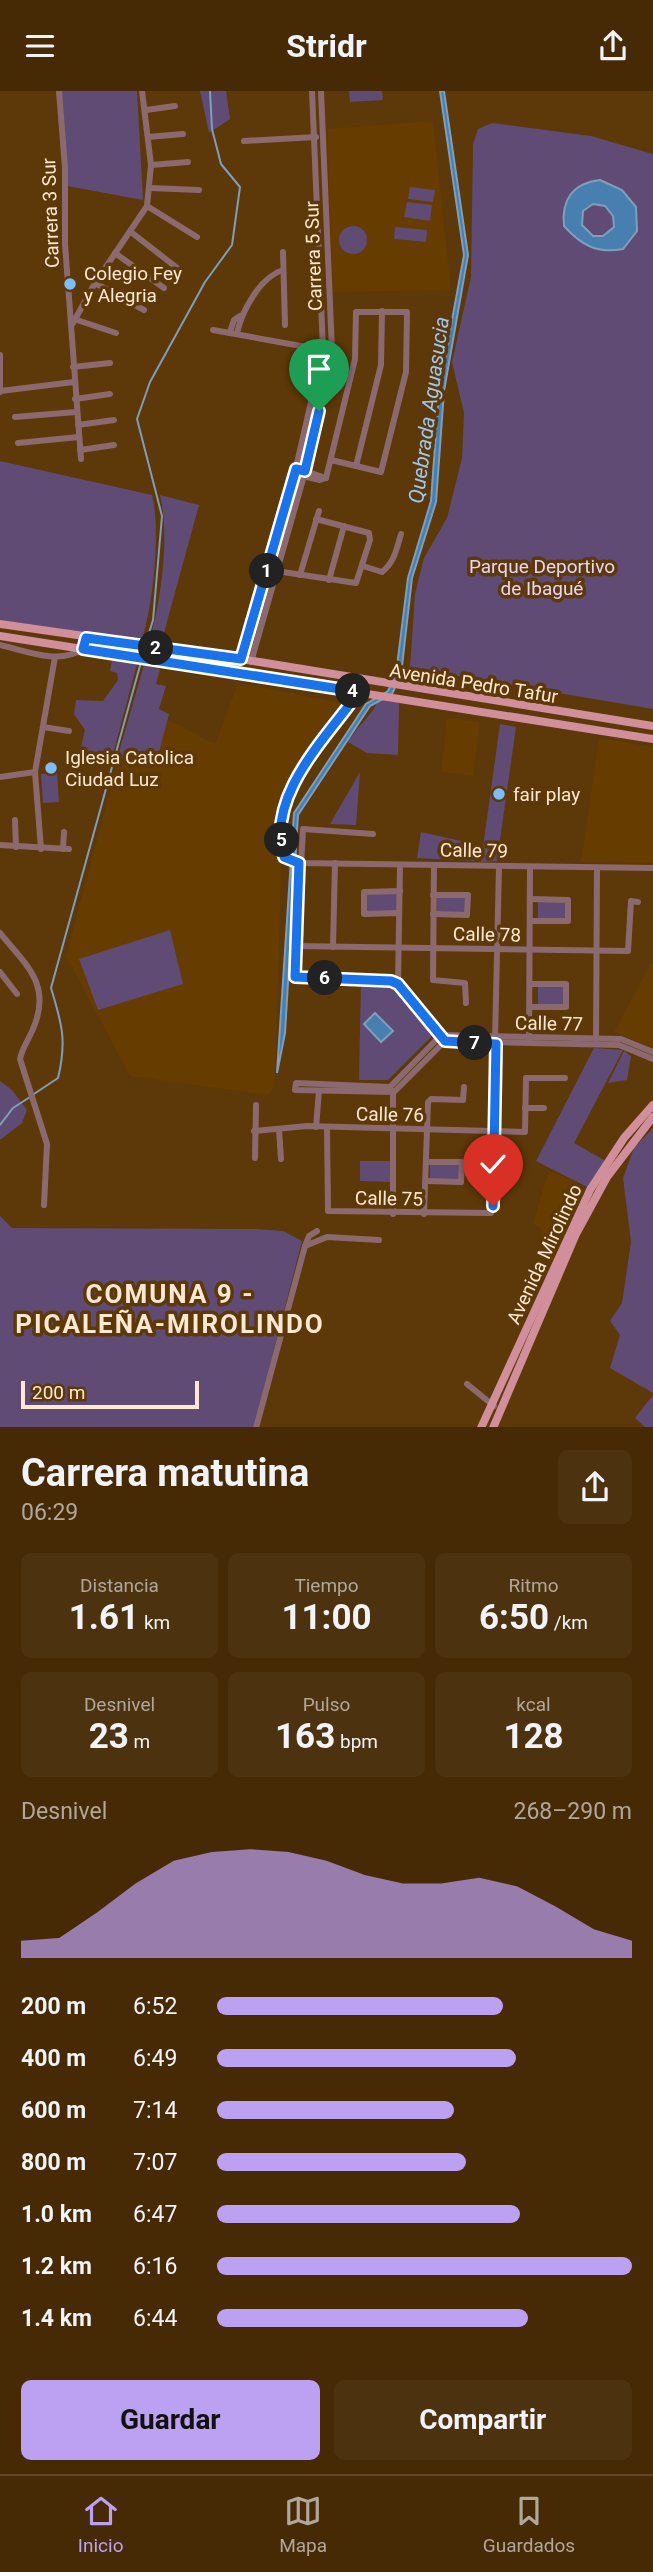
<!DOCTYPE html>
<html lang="es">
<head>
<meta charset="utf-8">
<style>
  :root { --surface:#462a06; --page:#4d3210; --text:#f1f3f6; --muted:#b0a79b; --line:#5e4628; --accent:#bca0f2 }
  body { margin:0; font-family:Roboto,sans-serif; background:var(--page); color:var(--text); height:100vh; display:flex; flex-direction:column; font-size:26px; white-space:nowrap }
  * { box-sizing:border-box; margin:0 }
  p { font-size:23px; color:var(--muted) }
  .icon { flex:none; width:38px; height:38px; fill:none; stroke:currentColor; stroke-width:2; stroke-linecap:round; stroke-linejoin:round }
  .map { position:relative; height:1336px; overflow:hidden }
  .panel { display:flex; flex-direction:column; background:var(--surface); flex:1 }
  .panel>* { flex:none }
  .scale { position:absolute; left:21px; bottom:18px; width:178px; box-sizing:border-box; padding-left:7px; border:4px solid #ffe8d2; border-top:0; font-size:19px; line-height:24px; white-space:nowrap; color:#ffe8d2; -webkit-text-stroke:5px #5d3808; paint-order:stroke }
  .pin { position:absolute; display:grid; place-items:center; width:60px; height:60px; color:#fff; margin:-72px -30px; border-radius:50% 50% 50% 0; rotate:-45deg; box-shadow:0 0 7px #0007 }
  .pin .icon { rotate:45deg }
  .km { position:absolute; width:35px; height:35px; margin:-18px; border-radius:50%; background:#222; color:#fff; font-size:19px; line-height:35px; text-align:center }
  .round { display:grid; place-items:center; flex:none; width:74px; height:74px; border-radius:10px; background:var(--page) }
  .overview { display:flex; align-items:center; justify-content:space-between; height:119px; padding:0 21px }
  h1 { font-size:38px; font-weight:700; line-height:52px }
  .figures { display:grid; grid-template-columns:repeat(3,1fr); gap:10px; height:119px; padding:7px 21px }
  .figures div { display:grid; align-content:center; border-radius:10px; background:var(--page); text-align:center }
  .figures b { font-size:35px; font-weight:700 }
  .figures small { font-size:19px; font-weight:400 }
  .figures p { font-size:19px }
  .chart { height:196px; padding:14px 21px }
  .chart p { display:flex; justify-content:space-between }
  .chart svg { width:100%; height:126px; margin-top:7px; fill:var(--accent); opacity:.7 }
  .action { display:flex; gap:14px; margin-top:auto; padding:14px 21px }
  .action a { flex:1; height:80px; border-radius:10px; background:var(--accent); color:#111; font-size:28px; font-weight:700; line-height:80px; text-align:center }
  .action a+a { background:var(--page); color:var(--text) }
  ul { padding:0 21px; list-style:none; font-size:23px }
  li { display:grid; grid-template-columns:112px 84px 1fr; align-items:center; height:52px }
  li i { height:18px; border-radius:9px; background:var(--accent) }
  header { display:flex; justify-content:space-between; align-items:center; height:91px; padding:0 21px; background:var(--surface); font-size:32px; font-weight:700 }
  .dock { display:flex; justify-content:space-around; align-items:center; height:98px; border-top:2px solid var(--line); background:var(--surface); font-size:19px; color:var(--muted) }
  .dock a { display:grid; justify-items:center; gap:4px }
  .dock .selected { color:var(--accent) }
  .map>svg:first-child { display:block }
  .built { fill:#663c00 }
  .green { fill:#604b74 }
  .water { fill:#477fb0; stroke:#7e9eba; stroke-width:2; fill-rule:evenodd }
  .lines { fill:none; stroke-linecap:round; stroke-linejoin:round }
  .stream { stroke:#7e9eba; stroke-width:2 }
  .minor { stroke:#8b696f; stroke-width:6 }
  .major { stroke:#d18f9b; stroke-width:8 }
  .route-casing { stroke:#fff; stroke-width:14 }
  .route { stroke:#1a73e8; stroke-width:9 }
  .poi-dot { fill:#7dbef9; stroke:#5d3808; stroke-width:2.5 }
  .labels { text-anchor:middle; stroke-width:7; stroke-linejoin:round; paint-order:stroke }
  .street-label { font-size:19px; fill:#ffe8d2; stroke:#5d3808 }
  .poi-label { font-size:19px; fill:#ffe8d2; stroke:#5d3808; text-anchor:start }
  .park-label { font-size:19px; fill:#e5d5f8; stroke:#5d3808 }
  .water-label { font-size:21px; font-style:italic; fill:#9bc7f1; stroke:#5d3808 }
  .district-label { font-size:26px; font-weight:bold; letter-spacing:2px; fill:#ffe8d2; stroke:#5d3808 }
</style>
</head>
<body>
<header><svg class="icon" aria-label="menu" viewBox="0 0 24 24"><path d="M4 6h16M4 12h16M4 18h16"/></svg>Stridr<svg class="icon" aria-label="share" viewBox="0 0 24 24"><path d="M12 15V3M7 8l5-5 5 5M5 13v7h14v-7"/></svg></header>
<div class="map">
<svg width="653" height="1337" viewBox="0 0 653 1337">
  <rect width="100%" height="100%" fill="#5d3808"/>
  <g class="built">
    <polygon points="433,30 451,199 333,201 327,38"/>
    <polygon points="238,592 343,612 280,706 281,782 275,995 268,1004 130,985 66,865 134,611 215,653"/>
    <polygon points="447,627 480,631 473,685 441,681"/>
    <polygon points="599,647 653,656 653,772 581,771"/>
    <polygon points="651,872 653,873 653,957 614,941"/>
    <polygon points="549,1079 577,1092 549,1154 541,1149 541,1138 533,1132"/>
  </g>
  <g class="green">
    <polygon points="61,0 137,0 143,109 67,95"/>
    <polygon points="200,0 226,0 230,28 209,42"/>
    <polygon points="349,0 382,0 383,9 350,11"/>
    <polygon points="492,32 591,45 653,63 653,618 410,577 415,503 424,467 447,427 462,367 464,322 452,271 471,186 473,53 478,38"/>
    <polygon points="410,96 435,99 433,111 408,108"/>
    <polygon points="407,111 432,114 430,130 404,126"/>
    <circle cx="353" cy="149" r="14"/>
    <polygon points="395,136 427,139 426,151 394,148"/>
    <path d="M 0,370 L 152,404 C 161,439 153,516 141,551 L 0,529 Z"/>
    <path d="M 160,404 L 199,414 L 162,549 L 158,552 L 149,551 C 161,511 170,445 160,404 Z"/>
    <polygon points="112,569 137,573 112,667 80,660 85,639 74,623 76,609 103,610 118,589 117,582 110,580"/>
    <polygon points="144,574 160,578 156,593 166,595 159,618 169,623 158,665 117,668"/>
    <path d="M 379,608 L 399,612 L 398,664 L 367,662 L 348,651 C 357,635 372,625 379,608 Z"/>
    <polygon points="500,633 516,636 497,770 481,771"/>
    <polygon points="360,681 356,734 330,733"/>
    <polygon points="57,682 59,711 43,712 41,683"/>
    <polygon points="421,741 479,754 475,770 417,767"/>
    <polygon points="365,801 397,801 397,820 365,822"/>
    <polygon points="437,805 467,805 466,823 437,823"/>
    <rect x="538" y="809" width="30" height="21"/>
    <polygon points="170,839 183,893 98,919 79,868"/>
    <polygon points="361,890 391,892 432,935 432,945 388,989 359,989"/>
    <rect x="538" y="893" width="28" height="23"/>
    <polygon points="594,957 623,959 574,1052 609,1072 593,1099 536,1070"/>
    <polygon points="624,960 631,965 627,989 608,992"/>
    <polygon points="0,990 12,999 27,1019 22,1032 0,1049"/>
    <polygon points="653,1037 653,1302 610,1277 620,1244 610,1230 622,1212 631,1151 623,1087 634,1057"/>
    <polygon points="360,1070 390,1070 390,1091 360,1090"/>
    <polygon points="430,1072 461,1072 460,1089 430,1089"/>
    <polygon points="0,1125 12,1137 256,1138 283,1140 302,1150 254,1336 0,1336"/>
    <polygon points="653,1304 653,1336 645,1336 635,1327"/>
  </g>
  <g class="water">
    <polygon points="440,0 444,0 468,164 444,300 436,411 412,487 401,584 392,603 370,615 298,724 285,942 277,982 294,722 366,613 388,600 396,583 408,487 431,410 439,300 464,164"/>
    <path d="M 600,89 L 622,99 L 636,116 L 637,140 L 623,158 C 597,163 581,154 564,135 C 561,109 573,92 600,89 ZM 593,113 L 605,115 L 613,125 L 614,136 L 603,145 L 593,145 L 582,134 L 583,120 Z"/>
    <polygon points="375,922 393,940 381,951 364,933"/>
  </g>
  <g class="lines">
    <g class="stream">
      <polyline points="146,552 153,529 162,425 137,328 150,291 205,191 232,154 240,96 221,73 212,38 210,0"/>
      <path d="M 34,1003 L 58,987 C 67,950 62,933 51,897 L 141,571"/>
      <polyline points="0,1034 13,1017 30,1006"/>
    </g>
    <g class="minor">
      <polyline points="59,0 65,77 65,153 81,368"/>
      <polyline points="146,19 175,15"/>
      <polyline points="148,46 183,43"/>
      <polyline points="244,50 316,46"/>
      <polyline points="151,74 188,71"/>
      <polyline points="151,97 199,99"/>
      <polyline points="147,115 197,146"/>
      <polyline points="131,141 181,180"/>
      <polyline points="283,161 285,234"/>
      <polyline points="115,162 164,197"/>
      <polyline points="95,192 144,219"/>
      <polyline points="77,229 116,242"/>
      <polyline points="73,232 95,192 147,115 151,74 142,0"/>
      <polyline points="213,239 323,259"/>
      <polyline points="230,241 234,229 240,225"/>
      <path d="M 237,242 C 242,220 260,186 283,179"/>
      <polyline points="0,264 0,301"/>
      <polyline points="73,276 110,272"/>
      <polyline points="0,300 74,291"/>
      <polyline points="75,308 110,303"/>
      <polyline points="15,326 76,321"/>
      <polyline points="78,334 114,329"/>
      <polyline points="18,352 79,346"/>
      <polyline points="80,359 114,354"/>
      <polyline points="356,375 381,274 382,220"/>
      <polyline points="302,379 326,387"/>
      <polyline points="294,383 320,389 326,387"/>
      <polyline points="326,387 355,268 356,221 407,221 406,281 381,381 331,369"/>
      <path d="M 363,475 L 382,481 C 394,472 397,457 401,443"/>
      <polyline points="276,480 356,492 370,449 369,442 316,428"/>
      <polyline points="300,484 319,420"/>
      <polyline points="329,489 344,435"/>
      <path d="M 0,554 C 26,560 59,574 83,558 L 86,547"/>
      <polyline points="241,568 292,394 323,259 312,0"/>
      <polyline points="251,571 304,385 332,260 321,0"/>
      <polyline points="359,601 307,673 284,714 281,758 288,769 299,772 653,777"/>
      <polyline points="43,636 69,640"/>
      <polyline points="0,686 35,681"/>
      <polyline points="15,729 16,756"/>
      <polyline points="373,743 303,738 295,886 391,890 398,893"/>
      <polyline points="0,754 69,758"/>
      <polyline points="41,758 35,681 55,566"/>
      <polyline points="63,758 64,741"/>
      <polyline points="434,774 433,889 465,892 466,912"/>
      <polyline points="399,822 364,823 364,801 400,800"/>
      <polyline points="433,823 467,824 468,804 433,804"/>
      <polyline points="530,830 568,830 568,809 530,808"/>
      <path d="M 0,842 C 27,875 52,894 33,938 C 29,948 22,957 20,968 L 47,1053 L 44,1114"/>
      <polyline points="295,855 628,860 631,810 638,811"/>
      <polyline points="333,856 335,772"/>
      <polyline points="0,881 17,903"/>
      <polyline points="398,893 400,774"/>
      <polyline points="398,893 443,948"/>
      <polyline points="530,916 566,916 566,893 530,893"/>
      <polyline points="441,944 621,948 653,961"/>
      <polyline points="596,949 597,778"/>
      <polyline points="445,950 619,954 653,968"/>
      <polyline points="529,952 530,776"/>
      <polyline points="390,996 296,992 295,999 394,1001 445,950"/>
      <polyline points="390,996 441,944"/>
      <polyline points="525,1017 544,1017"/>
      <polyline points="316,1036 319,1000"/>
      <polyline points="327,1037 328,1120 491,1122 499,776"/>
      <polyline points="279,1038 281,1068"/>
      <polyline points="254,1040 307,1035 525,1041 526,987 565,987"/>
      <polyline points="255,1067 256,1014"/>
      <polyline points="426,1090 461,1091 462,1071 426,1071"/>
      <polyline points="393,1123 393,1000"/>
      <polyline points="424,1123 428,1011 431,1008 463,1009 464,996"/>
      <polyline points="305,1155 327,1146 379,1149"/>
      <polyline points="467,1293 494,1315"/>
      <polyline points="256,1337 305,1155 309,1145 317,1140"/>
    </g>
    <g class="major">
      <polyline points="0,533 210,563 653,635"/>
      <polyline points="0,545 653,648"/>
      <polyline points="481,1337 590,1099 624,1047 653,1014"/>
      <polyline points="493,1337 576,1143 607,1086 653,1026"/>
    </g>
  </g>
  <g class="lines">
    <defs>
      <path id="route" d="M 319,320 L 305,380 L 296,378 L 241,568 L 86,547 L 83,558 L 359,601 C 327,646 265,705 284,766 L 299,772 L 295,886 L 391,890 L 398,893 L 445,950 L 496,953 L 493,1115"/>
    </defs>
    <use href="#route" class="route-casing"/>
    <use href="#route" class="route"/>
  </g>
  <g class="poi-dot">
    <circle cx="70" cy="193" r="7"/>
    <circle cx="51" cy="677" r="7"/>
    <circle cx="499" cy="703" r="7"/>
  </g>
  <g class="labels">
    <g class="street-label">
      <text transform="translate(50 122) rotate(-92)" y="7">Carrera 3 Sur</text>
      <text transform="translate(313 165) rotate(-92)" y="7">Carrera 5 Sur</text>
      <text transform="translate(474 592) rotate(9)" y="7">Avenida Pedro Tafur</text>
      <text transform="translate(474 759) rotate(1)" y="7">Calle 79</text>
      <text transform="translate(487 843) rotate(1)" y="7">Calle 78</text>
      <text transform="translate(549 932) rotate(1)" y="7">Calle 77</text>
      <text transform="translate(390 1023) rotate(1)" y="7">Calle 76</text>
      <text transform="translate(389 1107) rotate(1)" y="7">Calle 75</text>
      <text transform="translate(544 1163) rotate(-65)" y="7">Avenida Mirolindo</text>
    </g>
    <g class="poi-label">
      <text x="84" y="189">Colegio Fey<tspan x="84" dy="22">y Alegria</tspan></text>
      <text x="65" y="673">Iglesia Catolica<tspan x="65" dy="22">Ciudad Luz</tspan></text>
      <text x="513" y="710">fair play</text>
    </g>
    <g class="park-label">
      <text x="542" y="482">Parque Deportivo<tspan x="542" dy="22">de Ibagué</tspan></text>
    </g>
    <g class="water-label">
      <text transform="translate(429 319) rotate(-82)" y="7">Quebrada Aguasucia</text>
    </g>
    <g class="district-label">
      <text x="170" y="1212">COMUNA 9 -<tspan x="170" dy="30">PICALEÑA-MIROLINDO</tspan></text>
    </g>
  </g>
</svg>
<div class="scale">200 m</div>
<div class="pin" style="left:319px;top:320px;background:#1e9e55"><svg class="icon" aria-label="arrive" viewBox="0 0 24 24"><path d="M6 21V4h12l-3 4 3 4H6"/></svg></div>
<div class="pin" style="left:493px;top:1115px;background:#d93025"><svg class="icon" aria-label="check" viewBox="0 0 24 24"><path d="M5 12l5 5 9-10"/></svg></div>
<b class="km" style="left:267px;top:480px">1</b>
<b class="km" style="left:156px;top:557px">2</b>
<b class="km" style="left:353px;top:600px">4</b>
<b class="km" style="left:282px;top:749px">5</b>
<b class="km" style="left:325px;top:887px">6</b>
<b class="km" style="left:475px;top:952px">7</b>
</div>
<section class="panel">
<div class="overview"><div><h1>Carrera matutina</h1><p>06:29</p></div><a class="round"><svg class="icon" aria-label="share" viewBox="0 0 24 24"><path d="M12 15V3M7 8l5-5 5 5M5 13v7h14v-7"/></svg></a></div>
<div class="figures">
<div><p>Distancia</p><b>1.61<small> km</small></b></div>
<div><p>Tiempo</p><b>11:00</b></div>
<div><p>Ritmo</p><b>6:50<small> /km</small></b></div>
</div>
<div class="figures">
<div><p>Desnivel</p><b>23<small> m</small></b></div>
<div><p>Pulso</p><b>163<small> bpm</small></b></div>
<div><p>kcal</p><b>128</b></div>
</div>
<div class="chart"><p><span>Desnivel</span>268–290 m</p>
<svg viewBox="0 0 160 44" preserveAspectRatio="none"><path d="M0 44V38L10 37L20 28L30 18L40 10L50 7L60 6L70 7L80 10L90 15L100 18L110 18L120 16L130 19L140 26L150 34L160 38V44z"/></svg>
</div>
<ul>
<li><b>200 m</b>6:52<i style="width:69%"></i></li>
<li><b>400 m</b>6:49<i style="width:72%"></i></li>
<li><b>600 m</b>7:14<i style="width:57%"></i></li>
<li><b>800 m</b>7:07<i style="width:60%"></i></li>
<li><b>1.0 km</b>6:47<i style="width:73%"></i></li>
<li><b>1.2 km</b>6:16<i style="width:100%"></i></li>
<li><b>1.4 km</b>6:44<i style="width:75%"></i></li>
</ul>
<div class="action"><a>Guardar</a><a>Compartir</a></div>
</section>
<nav class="dock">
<a class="selected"><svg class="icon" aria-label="home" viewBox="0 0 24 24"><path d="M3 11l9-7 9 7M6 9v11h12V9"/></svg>Inicio</a>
<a><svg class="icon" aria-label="map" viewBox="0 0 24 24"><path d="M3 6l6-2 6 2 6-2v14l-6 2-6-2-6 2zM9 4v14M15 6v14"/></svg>Mapa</a>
<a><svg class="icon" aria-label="saved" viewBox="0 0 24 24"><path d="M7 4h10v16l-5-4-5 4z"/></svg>Guardados</a>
</nav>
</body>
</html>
